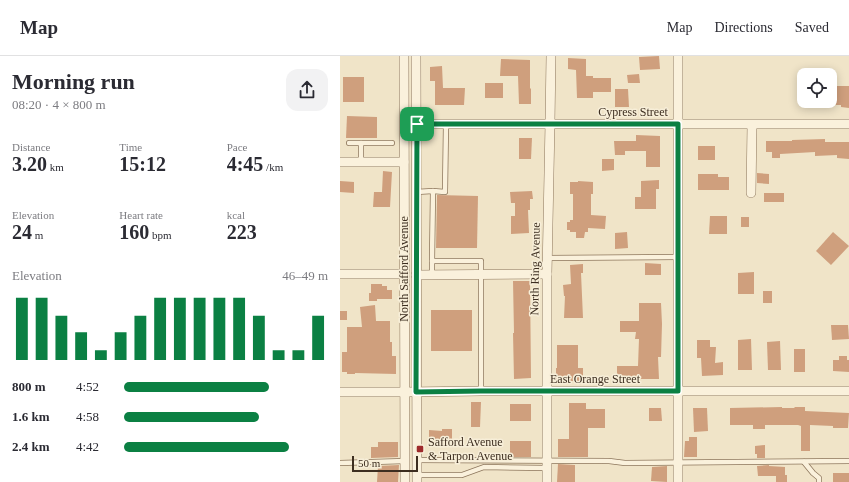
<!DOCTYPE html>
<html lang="en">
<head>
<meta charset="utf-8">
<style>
  :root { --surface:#fff; --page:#f2f2f3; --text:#2b2b33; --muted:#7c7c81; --line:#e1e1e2; --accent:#0b8043 }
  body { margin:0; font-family:Georgia,serif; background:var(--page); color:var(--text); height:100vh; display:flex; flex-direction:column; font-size:15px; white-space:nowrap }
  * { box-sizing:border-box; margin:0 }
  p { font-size:13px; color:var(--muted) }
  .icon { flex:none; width:22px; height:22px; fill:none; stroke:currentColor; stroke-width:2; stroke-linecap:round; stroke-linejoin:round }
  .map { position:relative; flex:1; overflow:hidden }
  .sheet { display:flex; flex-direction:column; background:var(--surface); width:340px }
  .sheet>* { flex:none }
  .controls { position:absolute; left:457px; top:12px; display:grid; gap:8px }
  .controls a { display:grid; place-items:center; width:40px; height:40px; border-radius:8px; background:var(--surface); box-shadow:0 2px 10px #0003; font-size:20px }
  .scale { position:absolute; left:12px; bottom:10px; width:66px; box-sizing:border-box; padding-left:4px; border:2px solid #3d2e20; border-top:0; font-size:11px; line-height:14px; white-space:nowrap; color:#3d2e20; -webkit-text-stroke:3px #f7eed8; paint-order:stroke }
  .pin { position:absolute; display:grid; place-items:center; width:34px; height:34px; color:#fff; margin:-17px; border-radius:8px; box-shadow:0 2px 6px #0006 }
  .round { display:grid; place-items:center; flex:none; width:42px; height:42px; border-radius:12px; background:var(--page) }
  .headline { display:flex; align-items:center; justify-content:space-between; height:68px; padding:0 12px }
  h1 { font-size:22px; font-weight:800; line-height:30px }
  .stats { display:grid; grid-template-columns:repeat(3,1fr); gap:6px; height:68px; padding:4px 12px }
  .stats div { display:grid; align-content:center }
  .stats b { font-size:20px; font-weight:800 }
  .stats small { font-size:11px; font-weight:400 }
  .stats p { font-size:11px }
  .chart { height:112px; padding:8px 12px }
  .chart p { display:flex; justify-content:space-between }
  .chart svg { width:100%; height:72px; margin-top:4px; stroke:var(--accent); stroke-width:6 }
  ul { padding:0 12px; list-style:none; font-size:13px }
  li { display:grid; grid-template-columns:64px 48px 1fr; align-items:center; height:30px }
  li i { height:10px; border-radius:5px; background:var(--accent) }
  header { display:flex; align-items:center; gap:24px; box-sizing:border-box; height:56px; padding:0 20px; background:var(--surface); border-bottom:1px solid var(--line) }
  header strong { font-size:19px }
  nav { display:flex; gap:22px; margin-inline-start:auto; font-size:14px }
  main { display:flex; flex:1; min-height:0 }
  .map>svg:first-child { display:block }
  .building { fill:#cf9f7d }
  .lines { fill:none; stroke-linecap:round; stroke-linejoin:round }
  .service-casing { stroke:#8d765c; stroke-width:6 }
  .minor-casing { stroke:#8d765c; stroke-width:10 }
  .service { stroke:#faf1dc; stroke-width:4.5 }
  .minor { stroke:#faf1dc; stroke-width:9 }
  .route-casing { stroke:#fff; stroke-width:8 }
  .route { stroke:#0b8043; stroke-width:5 }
  .poi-dot { fill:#9e2a2b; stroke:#f7eed8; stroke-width:1.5 }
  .labels { text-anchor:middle; stroke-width:3; stroke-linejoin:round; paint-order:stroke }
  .street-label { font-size:12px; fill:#3d2e20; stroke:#f7eed8 }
  .poi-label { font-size:12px; fill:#3d2e20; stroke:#f7eed8; text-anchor:start }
</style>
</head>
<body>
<header>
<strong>Map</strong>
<nav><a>Map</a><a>Directions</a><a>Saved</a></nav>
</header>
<main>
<section class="sheet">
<div class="headline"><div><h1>Morning run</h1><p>08:20 · 4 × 800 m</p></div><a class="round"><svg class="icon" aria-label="share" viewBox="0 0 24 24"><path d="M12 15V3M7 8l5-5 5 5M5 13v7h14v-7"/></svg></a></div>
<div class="stats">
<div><p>Distance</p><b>3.20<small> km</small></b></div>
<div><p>Time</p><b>15:12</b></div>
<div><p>Pace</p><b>4:45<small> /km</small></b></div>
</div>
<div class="stats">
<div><p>Elevation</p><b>24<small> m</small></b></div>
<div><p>Heart rate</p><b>160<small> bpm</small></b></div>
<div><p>kcal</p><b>223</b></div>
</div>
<div class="chart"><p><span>Elevation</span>46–49 m</p>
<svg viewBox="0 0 160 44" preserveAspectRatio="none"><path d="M5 44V6M15 44V6M25 44V17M35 44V27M45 44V38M55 44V27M65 44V17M75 44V6M85 44V6M95 44V6M105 44V6M115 44V6M125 44V17M135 44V38M145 44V38M155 44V17"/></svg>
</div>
<ul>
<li><b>800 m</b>4:52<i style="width:71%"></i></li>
<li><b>1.6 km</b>4:58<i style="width:66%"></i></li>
<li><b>2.4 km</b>4:42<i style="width:81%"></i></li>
</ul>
</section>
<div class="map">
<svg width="509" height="426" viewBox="0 0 509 426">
  <rect width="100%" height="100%" fill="#f0e4c8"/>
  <g class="building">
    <polygon points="319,0 320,13 300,14 299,1"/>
    <polygon points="228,2 246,3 246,20 253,20 253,22 271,22 271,36 253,36 253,42 237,42 236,14 228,13"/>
    <polygon points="161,3 190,4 190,33 191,32 191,48 179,48 178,20 160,20"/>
    <polygon points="102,10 103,32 125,32 124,49 95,49 95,25 90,25 90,11"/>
    <polygon points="299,18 300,27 288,27 287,19"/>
    <rect x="3" y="21" width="21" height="25"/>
    <rect x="145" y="27" width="18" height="15"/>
    <polygon points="496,30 509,30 509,52 501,51 501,49 496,49"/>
    <polygon points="275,33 288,33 289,51 275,51"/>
    <polygon points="7,60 37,61 37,82 6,82"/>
    <polygon points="296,79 320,80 320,111 306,111 306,95 285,95 285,99 275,99 274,85 296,85"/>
    <polygon points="179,82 192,82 191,103 179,103"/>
    <polygon points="485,83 485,86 509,86 509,103 497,102 497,99 475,100 475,96 440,98 440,102 432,102 432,96 426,96 426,85 452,85 452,84"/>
    <rect x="358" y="90" width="17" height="14"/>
    <polygon points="262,103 274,103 274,114 262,115"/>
    <polygon points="43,115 52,116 50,151 33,151 34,136 42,136"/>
    <polygon points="417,117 429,118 429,128 417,127"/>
    <polygon points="358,118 378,118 378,121 389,121 389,134 358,134"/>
    <polygon points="319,124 319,133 316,133 316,153 295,153 295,141 301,141 301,125"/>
    <polygon points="0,125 14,126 14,137 0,136"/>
    <polygon points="238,125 253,126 253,138 251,138 251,159 266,160 265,173 248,172 248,176 245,176 244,182 236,182 236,176 230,176 230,174 227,174 227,166 230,166 230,164 233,164 233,138 230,138 230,126 238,126"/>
    <polygon points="192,135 193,143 190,143 190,154 188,154 189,177 171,178 171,160 175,160 175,147 171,147 170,136"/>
    <rect x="424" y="137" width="20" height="9"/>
    <polygon points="97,139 138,140 137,192 96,192"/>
    <polygon points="370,160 387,160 387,178 369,178"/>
    <rect x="401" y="161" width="8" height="10"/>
    <polygon points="287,176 288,192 275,193 275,177"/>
    <polygon points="493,176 509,190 491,209 476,195"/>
    <polygon points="305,207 321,208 321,219 305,219"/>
    <polygon points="243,208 243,217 241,217 243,262 224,262 225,240 224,240 223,229 231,228 230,209"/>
    <polygon points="414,216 414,238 398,238 398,217"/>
    <polygon points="173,225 190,225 191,322 174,323 173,277 174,277"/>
    <polygon points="31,228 42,228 42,230 47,230 47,234 52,234 52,243 37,243 37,245 29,245 29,237 31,237"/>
    <rect x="423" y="235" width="9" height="12"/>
    <polygon points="299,247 321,247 322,268 321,301 318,301 319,323 277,323 277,310 298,310 299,283 295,283 296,276 280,276 280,265 299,265"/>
    <polygon points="35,249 36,265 50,265 50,286 52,286 52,300 56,300 56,318 15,317 15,318 7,318 7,316 2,316 2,296 7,296 7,271 22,271 20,251"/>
    <rect x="91" y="254" width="41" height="41"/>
    <rect x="0" y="255" width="7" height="9"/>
    <polygon points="491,269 508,269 509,283 492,284"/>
    <polygon points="411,283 412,314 398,314 398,284"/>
    <polygon points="357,284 370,284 370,291 376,291 375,307 383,306 383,319 362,320 361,302 357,302"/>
    <polygon points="440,285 441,314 428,314 427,286"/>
    <polygon points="217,289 238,289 238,312 243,312 243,325 216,325 216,312 217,312"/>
    <rect x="454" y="293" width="11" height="23"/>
    <polygon points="499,300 507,300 507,304 509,304 509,316 493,315 493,304 499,304"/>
    <polygon points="131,346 141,346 140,371 131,371"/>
    <polygon points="229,347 246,347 246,353 265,353 265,372 248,372 248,401 218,401 218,383 229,383"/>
    <rect x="170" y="348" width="21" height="17"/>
    <polygon points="442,351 442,352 455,352 454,351 465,351 465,355 509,357 508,372 493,372 493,370 470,369 470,395 461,395 461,370 458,369 425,369 425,373 413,373 413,369 390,369 390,352"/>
    <polygon points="309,352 321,352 322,365 309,365"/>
    <polygon points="353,352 367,352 368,375 354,376"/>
    <polygon points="102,373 112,373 112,389 102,389 102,390 89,390 89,374 102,375"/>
    <polygon points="349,381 357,381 357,401 344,401 345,385 349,385"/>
    <rect x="170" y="385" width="21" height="16"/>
    <polygon points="38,386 58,386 58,401 31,402 31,391 38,391"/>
    <polygon points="425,389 425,402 417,402 417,398 415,398 415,390"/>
    <polygon points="218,408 235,409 235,426 217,426"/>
    <polygon points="59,409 58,426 37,426 38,410"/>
    <polygon points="429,409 429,410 445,411 445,419 447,419 447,426 436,426 436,420 418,420 417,410"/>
    <polygon points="327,410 327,426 311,425 312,411"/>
    <rect x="493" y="417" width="16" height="9"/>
  </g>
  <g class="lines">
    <defs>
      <g id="service">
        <polyline points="9,87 52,87"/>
        <polyline points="21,87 21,106"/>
        <polyline points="93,135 105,136 106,68"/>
        <polyline points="76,136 93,135 92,205"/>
        <polyline points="207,202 338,201"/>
        <polyline points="92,219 92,205 141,205 141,335"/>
        <polyline points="76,404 269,405 285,407 509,405"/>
        <polyline points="464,406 473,417 479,422 479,426"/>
        <polyline points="0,407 65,405"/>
        <polyline points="77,419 122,419 144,411 207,412"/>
      </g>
      <g id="minor">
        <polyline points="64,0 65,426"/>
        <polyline points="76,0 77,426"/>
        <polyline points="338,0 338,426"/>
        <polyline points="77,68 509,68"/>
        <polyline points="0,106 64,106"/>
        <polyline points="411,137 412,69"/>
        <polyline points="0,218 65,218"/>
        <polyline points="76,219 207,218"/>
        <polyline points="0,336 65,336 141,335 509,335"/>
        <polyline points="207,426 207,218 210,67 211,0"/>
      </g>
    </defs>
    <use href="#service" class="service-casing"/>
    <use href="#minor" class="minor-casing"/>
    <use href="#service" class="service"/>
    <use href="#minor" class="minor"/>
  </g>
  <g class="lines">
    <defs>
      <polygon id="route" points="77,68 338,68 338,335 141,335 76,336"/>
    </defs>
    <use href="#route" class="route-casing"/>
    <use href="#route" class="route"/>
  </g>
  <rect class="poi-dot" x="76" y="389" width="8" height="8" rx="2"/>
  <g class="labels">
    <g class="street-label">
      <text x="293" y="60">Cypress Street</text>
      <text transform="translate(64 213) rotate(-90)" y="4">North Safford Avenue</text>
      <text transform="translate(195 213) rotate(-89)" y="4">North Ring Avenue</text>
      <text x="255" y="327">East Orange Street</text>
    </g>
    <g class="poi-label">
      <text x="88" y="390">Safford Avenue<tspan x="88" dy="14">&amp; Tarpon Avenue</tspan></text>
    </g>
  </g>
</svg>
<div class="controls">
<a><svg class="icon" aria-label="locate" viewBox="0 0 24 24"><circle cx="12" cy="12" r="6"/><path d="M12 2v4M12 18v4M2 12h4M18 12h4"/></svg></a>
</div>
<div class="scale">50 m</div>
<div class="pin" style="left:77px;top:68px;background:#1e9e55"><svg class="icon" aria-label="arrive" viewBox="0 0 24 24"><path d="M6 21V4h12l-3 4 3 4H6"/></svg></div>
</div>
</main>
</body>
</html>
